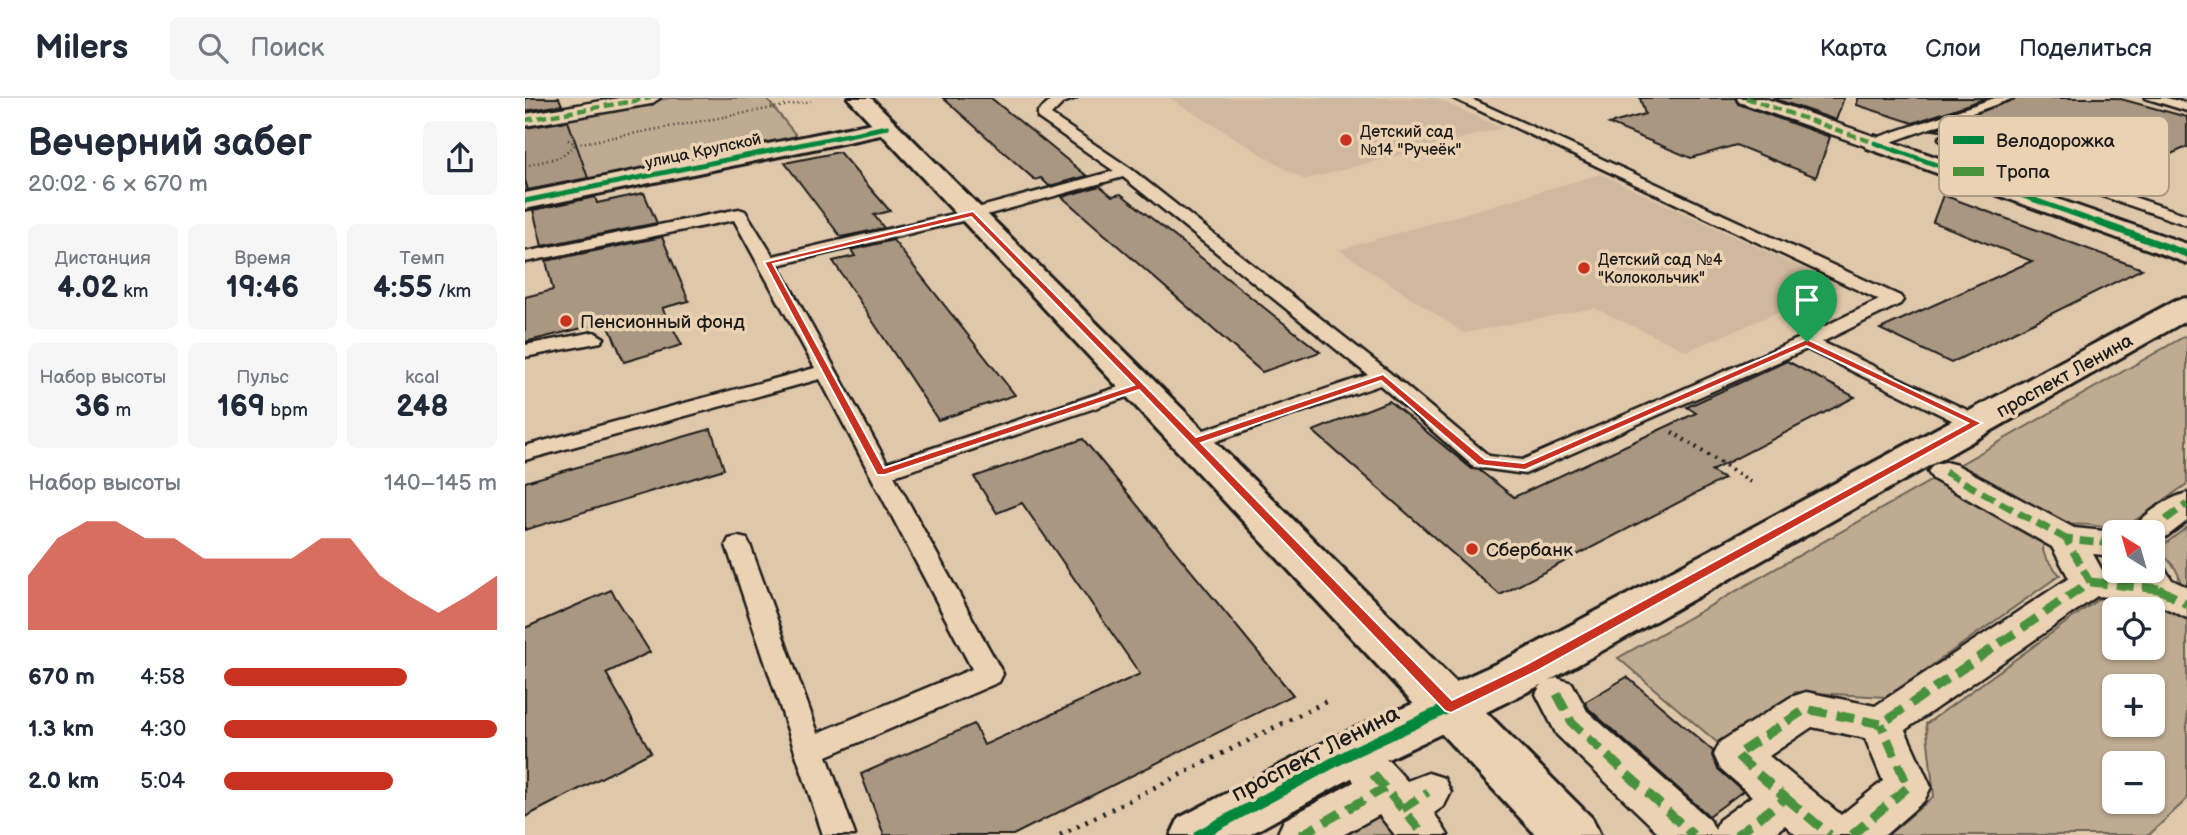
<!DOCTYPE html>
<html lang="ru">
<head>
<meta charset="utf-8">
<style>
  :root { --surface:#fff; --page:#f6f6f7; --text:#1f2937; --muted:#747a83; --line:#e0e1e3; --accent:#c8321e }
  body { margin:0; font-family:"Balsamiq Sans",sans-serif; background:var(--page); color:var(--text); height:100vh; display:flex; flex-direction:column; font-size:26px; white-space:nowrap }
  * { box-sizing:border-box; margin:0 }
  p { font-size:23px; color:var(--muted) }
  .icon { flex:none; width:38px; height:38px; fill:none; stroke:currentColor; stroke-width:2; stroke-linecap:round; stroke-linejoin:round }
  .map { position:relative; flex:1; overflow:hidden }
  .details { display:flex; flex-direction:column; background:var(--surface); width:525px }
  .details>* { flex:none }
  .needle { width:46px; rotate:323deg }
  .tools { position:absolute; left:1577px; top:422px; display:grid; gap:14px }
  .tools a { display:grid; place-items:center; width:63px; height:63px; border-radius:10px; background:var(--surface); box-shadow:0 2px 5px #0004; font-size:35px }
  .pin { position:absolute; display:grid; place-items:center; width:60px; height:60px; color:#fff; margin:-72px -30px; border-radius:50% 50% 50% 0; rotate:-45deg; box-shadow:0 0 7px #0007 }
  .pin .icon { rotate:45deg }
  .round { display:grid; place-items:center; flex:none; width:74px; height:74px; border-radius:10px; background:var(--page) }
  .head { display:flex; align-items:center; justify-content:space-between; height:119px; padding:0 28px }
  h1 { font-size:38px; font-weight:700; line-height:52px }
  .figures { display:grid; grid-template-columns:repeat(3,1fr); gap:10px; height:119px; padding:7px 28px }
  .figures div { display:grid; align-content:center; border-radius:10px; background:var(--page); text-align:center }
  .figures b { font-size:30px; font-weight:700 }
  .figures small { font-size:19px; font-weight:400 }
  .figures p { font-size:19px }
  .chart { height:196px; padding:14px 28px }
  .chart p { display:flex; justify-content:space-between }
  .chart svg { width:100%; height:126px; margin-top:7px; fill:var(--accent); opacity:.7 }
  ul { padding:0 28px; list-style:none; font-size:23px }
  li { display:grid; grid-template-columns:112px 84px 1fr; align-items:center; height:52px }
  li i { height:18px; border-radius:9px; background:var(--accent) }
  header { display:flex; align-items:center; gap:42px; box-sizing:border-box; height:98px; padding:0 35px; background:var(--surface); border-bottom:2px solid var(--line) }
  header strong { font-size:33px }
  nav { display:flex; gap:38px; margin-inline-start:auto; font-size:24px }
  .search { width:490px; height:63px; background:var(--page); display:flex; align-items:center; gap:18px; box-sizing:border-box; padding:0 24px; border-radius:10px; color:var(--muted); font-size:26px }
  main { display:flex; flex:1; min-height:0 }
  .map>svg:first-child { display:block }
  .built { fill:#cfb99e }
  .green { fill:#beab92; stroke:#6d6457; stroke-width:2; fill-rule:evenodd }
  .building { fill:#a99782; stroke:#1c1c1c; stroke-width:2 }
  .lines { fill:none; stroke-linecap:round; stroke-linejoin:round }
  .service-casing { stroke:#1c1c1c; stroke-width:5 }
  .pedestrian-casing { stroke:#1c1c1c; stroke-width:5 }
  .minor-casing { stroke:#1c1c1c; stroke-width:6 }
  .secondary-casing { stroke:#1c1c1c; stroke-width:6 }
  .primary-casing { stroke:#1c1c1c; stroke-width:6 }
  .path-far2 { stroke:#1c1c1c; stroke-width:2.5; stroke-dasharray:1 3.5; stroke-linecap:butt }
  .path-far1 { stroke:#1c1c1c; stroke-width:4.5; stroke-dasharray:2 5; stroke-linecap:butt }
  .path { stroke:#1c1c1c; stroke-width:5; stroke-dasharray:2.5 7; stroke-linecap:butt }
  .service { fill:#ebd2b3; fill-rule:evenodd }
  .pedestrian { fill:#ebd2b3; fill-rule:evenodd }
  .minor { fill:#ebd2b3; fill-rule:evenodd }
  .secondary { fill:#ebd2b3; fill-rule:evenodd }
  .primary { fill:#ebd2b3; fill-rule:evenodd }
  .quiet-far2 { stroke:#49923c; stroke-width:4.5; stroke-dasharray:9 4.5; stroke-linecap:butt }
  .quiet-far1 { stroke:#49923c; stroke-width:7; stroke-dasharray:14 7; stroke-linecap:butt }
  .quiet { stroke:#49923c; stroke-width:9; stroke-dasharray:18 9; stroke-linecap:butt }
  .cycleway-far2-casing { stroke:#ebd2b3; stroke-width:8 }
  .cycleway-far1-casing { stroke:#ebd2b3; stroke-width:10 }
  .cycleway-casing { stroke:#ebd2b3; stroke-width:16 }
  .cycleway-far2 { stroke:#00873e; stroke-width:5 }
  .cycleway-far1 { stroke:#00873e; stroke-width:7 }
  .cycleway { stroke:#00873e; stroke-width:11 }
  .route { fill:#c8321e; stroke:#fff; stroke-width:2; fill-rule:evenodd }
  .poi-dot { fill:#c8321e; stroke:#ebd2b3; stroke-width:2.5 }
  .labels { text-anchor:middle; stroke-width:7; stroke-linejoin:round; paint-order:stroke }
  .far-poi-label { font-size:16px; fill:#1c1c1c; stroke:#ebd2b3; text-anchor:start }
  .far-street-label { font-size:16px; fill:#1c1c1c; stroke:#ebd2b3 }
  .poi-label { font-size:19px; fill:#1c1c1c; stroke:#ebd2b3; text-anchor:start }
  .street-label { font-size:19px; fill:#1c1c1c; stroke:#ebd2b3 }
  .near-street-label { font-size:23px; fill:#1c1c1c; stroke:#ebd2b3 }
  .key { fill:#ebd2b3; stroke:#ad9b86; stroke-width:2 }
  .key-label { font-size:19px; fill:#1c1c1c }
</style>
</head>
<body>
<header>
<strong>Milers</strong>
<div class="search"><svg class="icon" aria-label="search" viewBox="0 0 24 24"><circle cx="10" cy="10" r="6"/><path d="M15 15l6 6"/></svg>Поиск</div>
<nav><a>Карта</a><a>Слои</a><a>Поделиться</a></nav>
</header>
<main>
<section class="details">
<div class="head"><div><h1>Вечерний забег</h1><p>20:02 · 6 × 670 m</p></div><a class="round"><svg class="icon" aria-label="share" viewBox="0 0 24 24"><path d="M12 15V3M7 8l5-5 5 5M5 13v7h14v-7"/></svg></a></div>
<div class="figures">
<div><p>Дистанция</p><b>4.02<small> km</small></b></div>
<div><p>Время</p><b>19:46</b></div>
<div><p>Темп</p><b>4:55<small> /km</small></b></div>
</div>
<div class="figures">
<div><p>Набор высоты</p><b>36<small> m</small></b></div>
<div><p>Пульс</p><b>169<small> bpm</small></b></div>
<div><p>kcal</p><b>248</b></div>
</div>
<div class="chart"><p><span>Набор высоты</span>140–145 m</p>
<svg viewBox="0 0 160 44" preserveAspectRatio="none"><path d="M0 44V25L10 12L20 6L30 6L40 12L50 12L60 19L70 19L80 19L90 19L100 12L110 12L120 25L130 32L140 38L150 32L160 25V44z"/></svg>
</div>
<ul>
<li><b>670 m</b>4:58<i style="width:67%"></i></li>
<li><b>1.3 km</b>4:30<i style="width:100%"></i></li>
<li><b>2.0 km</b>5:04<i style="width:62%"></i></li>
</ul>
</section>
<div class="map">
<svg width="1662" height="737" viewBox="0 0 1662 737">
  <rect width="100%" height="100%" fill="#dfc7aa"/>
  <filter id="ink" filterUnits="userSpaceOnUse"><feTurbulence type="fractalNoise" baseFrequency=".0143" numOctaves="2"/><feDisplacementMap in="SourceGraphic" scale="14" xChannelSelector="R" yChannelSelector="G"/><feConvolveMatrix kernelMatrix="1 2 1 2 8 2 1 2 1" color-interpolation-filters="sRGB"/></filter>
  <g filter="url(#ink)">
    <g class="built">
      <polygon points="644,0 910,0 977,30 779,82"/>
      <polygon points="1075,76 1316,188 1162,253 1069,210 939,235 814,152"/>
    </g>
    <g class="green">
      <polygon points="145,0 241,0 275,42 0,97 0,25"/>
      <path d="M 1662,237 L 1662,386 L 1595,433 C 1572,427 1553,424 1530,429 L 1425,372 Z"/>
      <path d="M 1416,377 L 1521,436 C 1513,456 1522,462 1535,477 L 1362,599 L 1271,594 L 1194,646 L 1093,560 Z"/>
      <path d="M 1662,429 L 1662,501 L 1654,496 C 1659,475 1647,465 1632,452 Z"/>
      <path d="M 1575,500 C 1600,506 1619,510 1645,504 L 1662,514 L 1662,701 L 1624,737 L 1363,737 L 1409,698 L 1401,626 ZM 1589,511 L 1628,511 L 1628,550 L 1589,550 ZM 1589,588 L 1628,588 L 1628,626 L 1589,626 ZM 1589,665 L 1628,665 L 1628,704 L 1589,704 Z"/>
      <polygon points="854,711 875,737 809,737"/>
    </g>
    <g class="building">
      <polygon points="0,0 34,0 37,7 0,13"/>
      <polygon points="418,0 466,0 562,78 524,88 516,80 510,82"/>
      <polygon points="1115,0 1210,0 1213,6 1305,39 1291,79 1211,47 1166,60 1084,26 1120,16"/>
      <polygon points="1247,0 1319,0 1311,22"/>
      <polygon points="1333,0 1462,0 1388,25 1332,7"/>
      <polygon points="1492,0 1592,0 1662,19 1662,49 1577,86 1422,34 1408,32"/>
      <polygon points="43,23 63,80 3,92 0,82 0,30"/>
      <polygon points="314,54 365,113 349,117 359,130 316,139 260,65"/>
      <polygon points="575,88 587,98 596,96 795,254 737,274 537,99"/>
      <polygon points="119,95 132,125 17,148 8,112 70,99 72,105"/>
      <polygon points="1418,97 1617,171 1426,265 1355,231 1507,163 1408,124"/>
      <polygon points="137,139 164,203 137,210 157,247 99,264 82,224 0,244 0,199 28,192 21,163"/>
      <polygon points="368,142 490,297 413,322 308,163 330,158 326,152"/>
      <polygon points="1262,263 1330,299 1186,373 1199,381 975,497 788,333 864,303 947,371 954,372 989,399 1171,315 1162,309"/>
      <polygon points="186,331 199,371 0,432 0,384"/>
      <polygon points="558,341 768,597 488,737 359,737 336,676 449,626 459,647 615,576 497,405 472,415 449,379"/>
      <polygon points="86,492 125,554 81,575 126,654 0,719 0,530"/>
      <polygon points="1102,579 1188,653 1187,658 1193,671 1218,693 1184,718 1064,611 1060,604"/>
    </g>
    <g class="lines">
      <defs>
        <g id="service">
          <polygon points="529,0 551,0 538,5 526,17 606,71 865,275 964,358 997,362 1275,240 1354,202 928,0 944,0 1375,198 1378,202 1375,206 1297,244 1459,320 1462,325 1459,330 1443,330 1282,251 1000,376 949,369 855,287 677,348 661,348 658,343 661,338 843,277 598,79 454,119 253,167 362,365 609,284 623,284 626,288 623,292 369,378 478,576 474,584 302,658 330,737 298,737 201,447 204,441 213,439 222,441 225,447 293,635 447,571 295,281 0,362 0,348 290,270 209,122 0,164 0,154 214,111 220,113 248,158 445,112 589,73 513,20 513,14"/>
          <polygon points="1470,0 1489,0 1355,48 1345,48 1343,45 1345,42"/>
          <polygon points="1620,0 1641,0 1662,5 1662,13"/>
          <polygon points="1421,36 1662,117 1662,127 1416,43 1414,40"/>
          <polygon points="69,234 79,240 76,244 0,259 0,247"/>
        </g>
        <g id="pedestrian">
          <polygon points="94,0 135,0 126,6 0,28 0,16"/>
          <polygon points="1212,0 1239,0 1357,41 1360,45 1357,49 1343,49 1214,4"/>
          <path d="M 1420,364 L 1432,367 L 1549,430 L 1589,434 L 1589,458 L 1568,456 L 1577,472 L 1605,475 L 1604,472 L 1628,472 L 1628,461 L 1635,463 L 1647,482 L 1662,489 L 1662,520 L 1626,503 L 1572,498 L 1380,632 L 1406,689 L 1399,703 L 1360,737 L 1271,737 L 1260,727 L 1247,737 L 1136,737 L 1032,637 L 1011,596 L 1017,585 L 1032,580 L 1047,585 L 1062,613 L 1185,722 L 1190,732 L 1194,722 L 1227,698 L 1195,670 L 1189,657 L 1195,644 L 1266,599 L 1281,594 L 1350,608 L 1544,480 L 1527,449 L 1408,381 L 1403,374 L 1408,367 ZM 1287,629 L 1340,640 L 1358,683 L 1316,717 L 1244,658 Z"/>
          <path d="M 1662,395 L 1662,423 L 1637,442 L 1628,445 L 1628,434 L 1606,434 C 1617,417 1643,400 1662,395 Z"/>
          <polygon points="848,657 864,663 882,683 903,675 919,680 926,694 919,708 909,715 923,737 870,737 854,717 818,737 752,737 759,722 829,684 825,676 832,663"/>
        </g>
        <g id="minor">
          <polygon points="362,22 370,24 373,29 370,34 0,111 0,95"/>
          <polygon points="1350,38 1662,146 1662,165 1342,50 1338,45 1342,40"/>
          <polygon points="925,590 943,595 950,609 943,623 846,669 724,737 646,737 654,720 810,639"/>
        </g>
        <polygon id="secondary" points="1662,200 1662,222 1022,584 943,623 925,628 907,623 900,609 907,595 988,558 1651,202"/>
        <polygon id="primary" points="323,0 346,0 1067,720 1075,737 1011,737"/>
      </defs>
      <use href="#service" class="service-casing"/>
      <use href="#pedestrian" class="pedestrian-casing"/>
      <use href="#minor" class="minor-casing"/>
      <use href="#secondary" class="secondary-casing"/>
      <use href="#primary" class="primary-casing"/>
      <g class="path-far2">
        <polyline points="43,42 51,46 286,3"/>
        <polyline points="0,68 35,59 51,46"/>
      </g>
      <polyline class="path-far1" points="1147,334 1229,386"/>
      <polyline class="path" points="535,737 802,603"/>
      <use href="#service" class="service"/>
      <use href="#pedestrian" class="pedestrian"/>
      <use href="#minor" class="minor"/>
      <use href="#secondary" class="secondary"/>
      <use href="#primary" class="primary"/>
      <g class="quiet-far2">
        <polyline points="1221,0 1350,45"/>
        <polyline points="0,22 126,0"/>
      </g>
      <g class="quiet-far1">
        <polyline points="1420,374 1541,441"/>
        <polyline points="1624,434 1662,406"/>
        <polyline points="1622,472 1630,484"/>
        <polyline points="1565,484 1541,441 1589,446"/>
      </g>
      <g class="quiet">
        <polyline points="1634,491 1662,506"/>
        <polyline points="1032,596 1047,625 1168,737"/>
        <polyline points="848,676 899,737"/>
        <polyline points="1261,700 1305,737"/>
        <polyline points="877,711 903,694"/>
        <polyline points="776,737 860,690"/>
        <polyline points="1211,737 1261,700 1211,657 1281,611 1356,626 1565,484 1634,491 1629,482"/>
        <polyline points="1327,737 1383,689 1356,626"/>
      </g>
      <defs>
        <g id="cycleway-far2">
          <polyline points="1350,45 1577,126"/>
          <polyline points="0,103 362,29"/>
        </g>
        <polyline id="cycleway-far1" points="1572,124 1662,156"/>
        <polyline id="cycleway" points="674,737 828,654 925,609"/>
      </defs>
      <use href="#cycleway-far2" class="cycleway-far2-casing"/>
      <use href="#cycleway-far1" class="cycleway-far1-casing"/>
      <use href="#cycleway" class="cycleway-casing"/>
      <use href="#cycleway-far2" class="cycleway-far2"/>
      <use href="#cycleway-far1" class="cycleway-far1"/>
      <use href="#cycleway" class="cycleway"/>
    </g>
  </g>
  <path class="route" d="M 448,113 L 671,339 L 858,276 L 960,361 L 999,365 L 1282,241 L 1457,325 L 1010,574 L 926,615 L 920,613 L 614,292 L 360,377 L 352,377 L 239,164 ZM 446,119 L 609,287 L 359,370 L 248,166 ZM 1281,248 L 1443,325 L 1000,567 L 927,602 L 676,345 L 856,283 L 953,367 L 1000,372 Z"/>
  <g class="poi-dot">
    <circle cx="821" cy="42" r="7"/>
    <circle cx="1059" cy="170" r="7"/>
    <circle cx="41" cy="223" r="7"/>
    <circle cx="947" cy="451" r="7"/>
  </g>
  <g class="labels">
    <g class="far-poi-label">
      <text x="835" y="39">Детский сад<tspan x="835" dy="18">№14 "Ручеёк"</tspan></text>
      <text x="1073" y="167">Детский сад №4<tspan x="1073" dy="18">"Колокольчик"</tspan></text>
    </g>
    <g class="far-street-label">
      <text transform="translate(178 52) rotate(-12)" y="6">улица Крупской</text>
    </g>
    <g class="poi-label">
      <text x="55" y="230">Пенсионный фонд</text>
      <text x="961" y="458">Сбербанк</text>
    </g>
    <g class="street-label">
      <text transform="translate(1539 277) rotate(-29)" y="7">проспект Ленина</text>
    </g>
    <g class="near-street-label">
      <text transform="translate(790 655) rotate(-27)" y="8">проспект Ленина</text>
    </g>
  </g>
  <rect x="1414" y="18" width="230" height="80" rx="10" class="key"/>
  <rect x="1428" y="38" width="31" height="8" fill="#00873e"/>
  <rect x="1428" y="69" width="31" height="9" fill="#49923c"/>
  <g class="key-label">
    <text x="1471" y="49">Велодорожка</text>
    <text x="1471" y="80">Тропа</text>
  </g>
</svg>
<div class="tools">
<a><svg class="needle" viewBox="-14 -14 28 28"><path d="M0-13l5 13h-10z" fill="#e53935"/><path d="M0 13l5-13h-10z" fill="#747a83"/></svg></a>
<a><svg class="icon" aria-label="locate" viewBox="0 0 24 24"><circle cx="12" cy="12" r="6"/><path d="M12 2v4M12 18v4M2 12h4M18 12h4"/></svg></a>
<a>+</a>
<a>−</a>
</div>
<div class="pin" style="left:1282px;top:244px;background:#1e9e55"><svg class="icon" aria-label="arrive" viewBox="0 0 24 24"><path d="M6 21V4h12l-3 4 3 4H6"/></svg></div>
</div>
</main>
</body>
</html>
